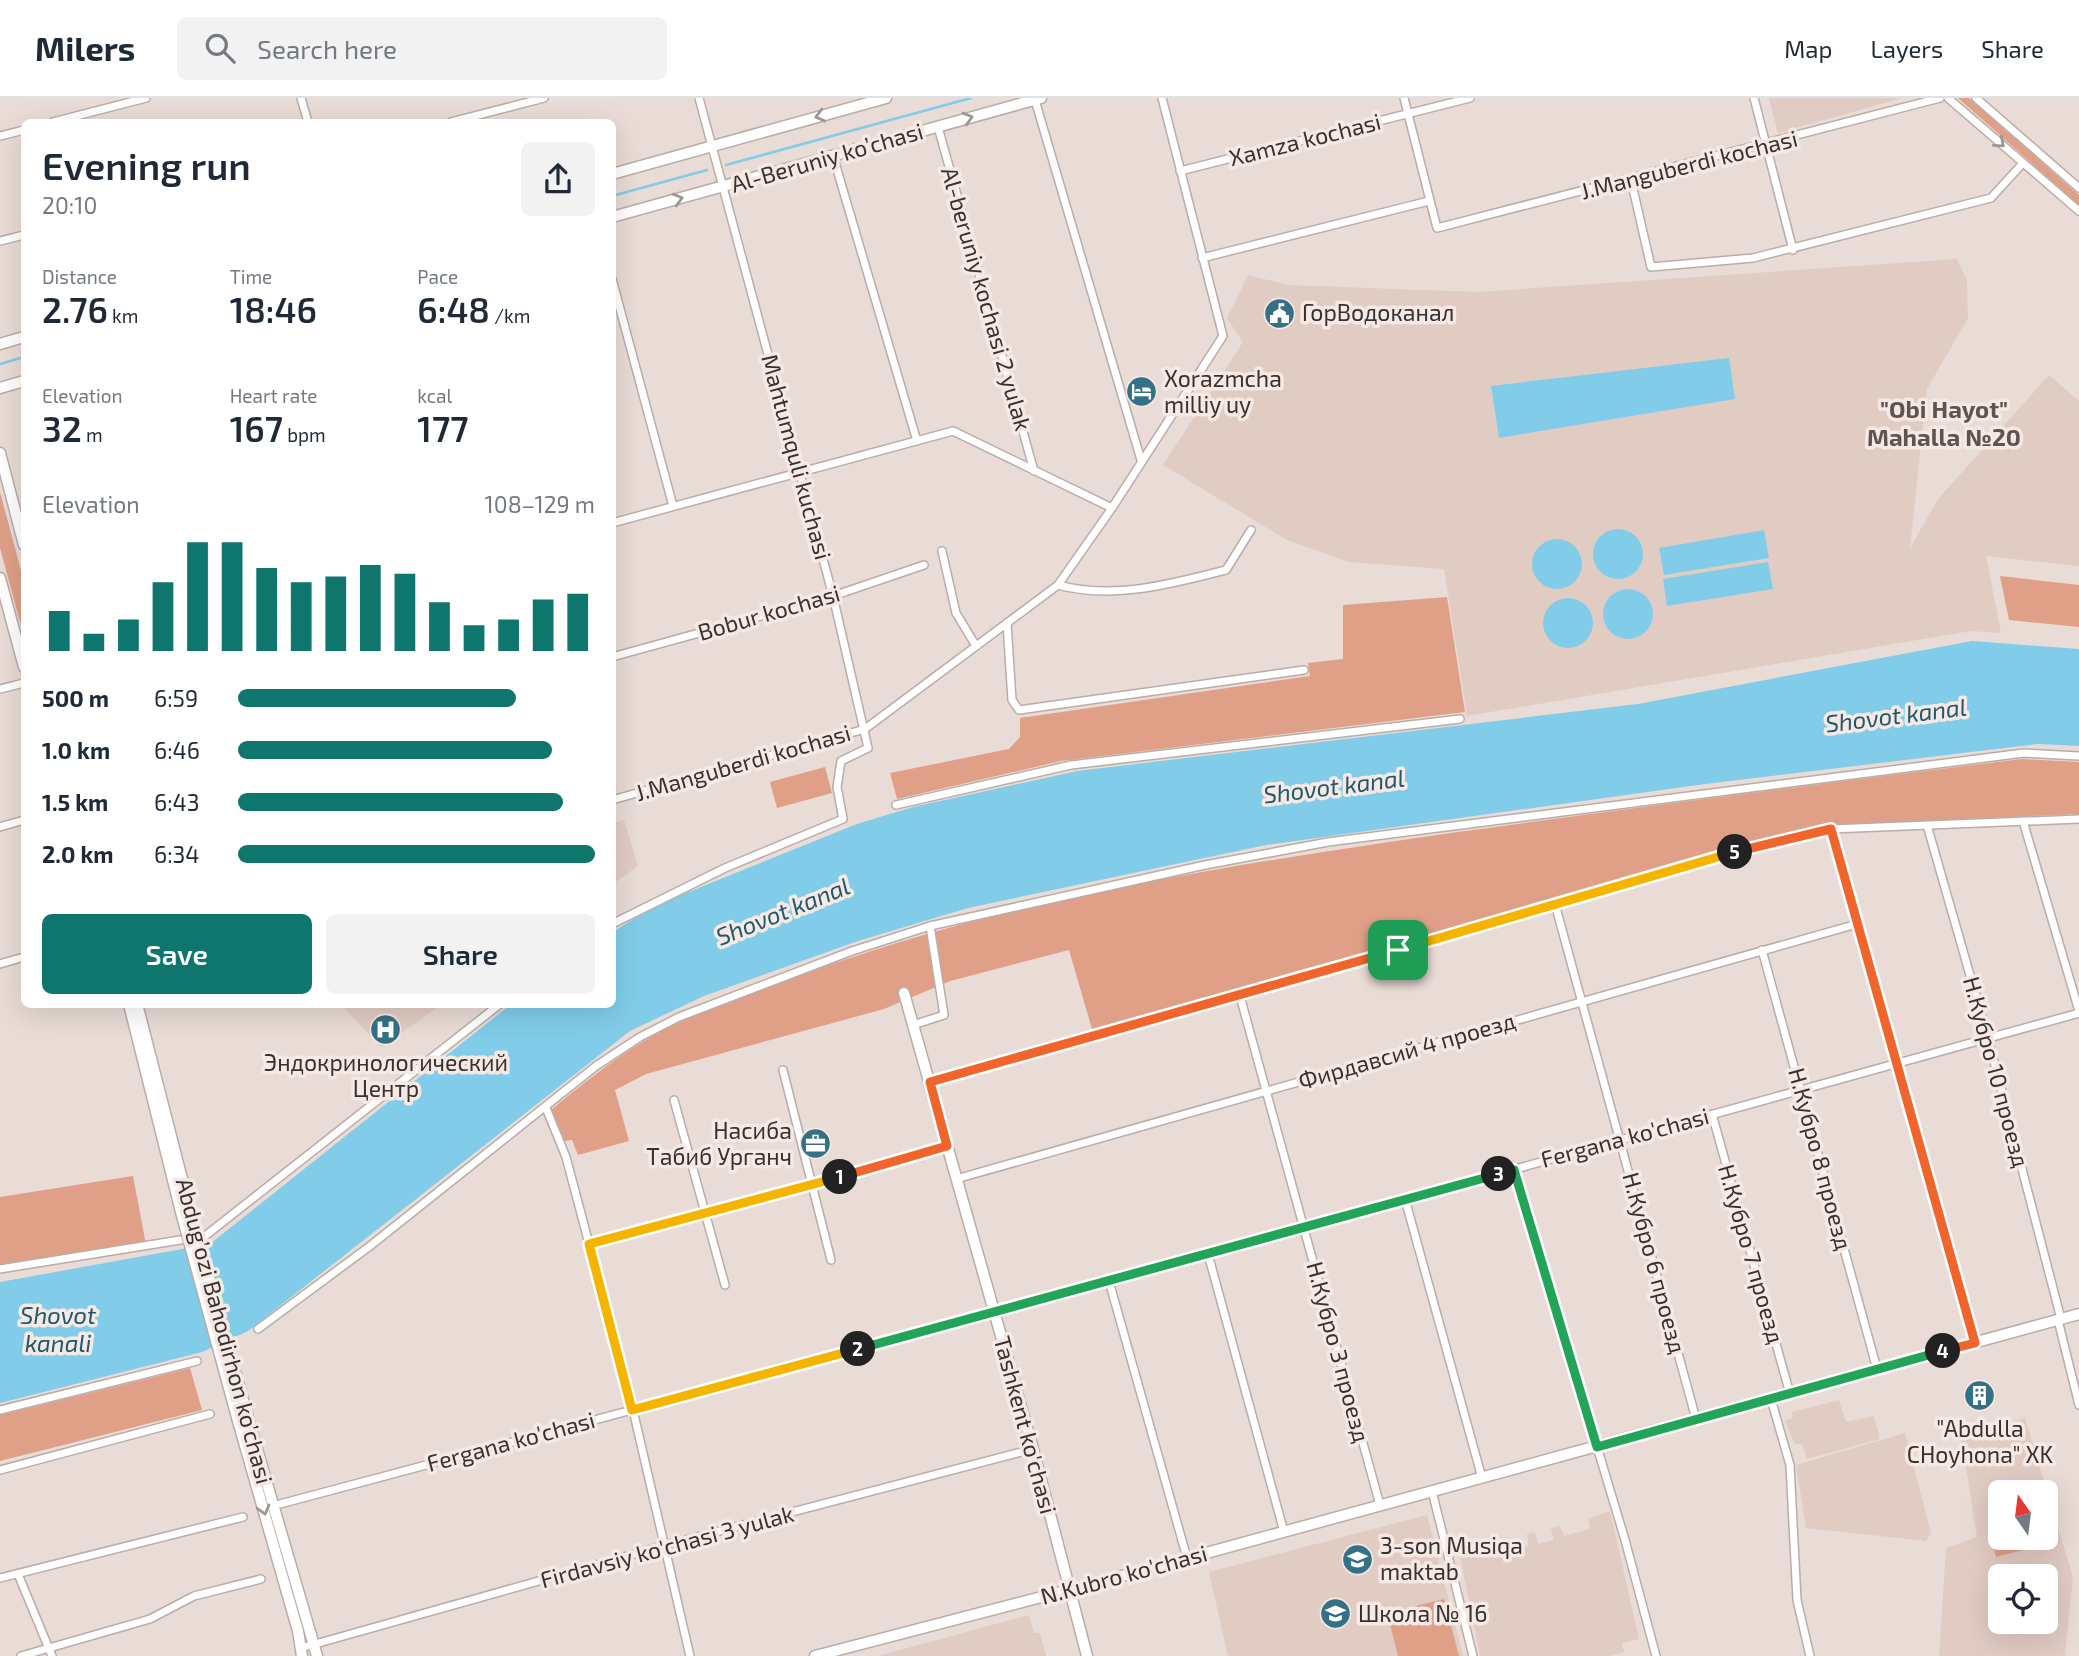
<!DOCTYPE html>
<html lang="en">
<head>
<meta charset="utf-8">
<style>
  :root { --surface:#fff; --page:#f2f2f3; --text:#1f2937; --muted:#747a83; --line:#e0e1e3; --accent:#0f766e }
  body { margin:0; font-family:"Exo 2",sans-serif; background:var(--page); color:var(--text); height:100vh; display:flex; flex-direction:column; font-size:26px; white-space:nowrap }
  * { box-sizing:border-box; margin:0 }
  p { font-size:23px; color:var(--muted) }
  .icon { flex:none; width:38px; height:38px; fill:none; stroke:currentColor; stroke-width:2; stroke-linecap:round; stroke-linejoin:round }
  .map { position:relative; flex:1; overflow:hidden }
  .panel { position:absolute; left:21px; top:21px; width:595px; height:889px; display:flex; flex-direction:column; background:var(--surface); border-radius:10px; box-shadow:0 7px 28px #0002 }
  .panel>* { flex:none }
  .needle { width:46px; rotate:346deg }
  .fabs { position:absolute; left:1988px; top:1382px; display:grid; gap:14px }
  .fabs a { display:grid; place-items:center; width:70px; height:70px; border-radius:10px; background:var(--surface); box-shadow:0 7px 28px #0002; font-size:35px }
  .pin { position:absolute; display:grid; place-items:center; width:60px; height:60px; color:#fff; margin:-30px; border-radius:14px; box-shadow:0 4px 10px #0006 }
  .km { position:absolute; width:35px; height:35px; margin:-18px; border-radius:50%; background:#222; color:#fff; font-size:19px; line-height:35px; text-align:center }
  .round { display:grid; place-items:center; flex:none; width:74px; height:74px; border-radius:10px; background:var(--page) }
  .headline { display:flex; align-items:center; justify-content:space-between; height:119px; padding:0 21px }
  h1 { font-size:38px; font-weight:600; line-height:52px }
  .metrics { display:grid; grid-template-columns:repeat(3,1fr); gap:10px; height:119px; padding:7px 21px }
  .metrics div { display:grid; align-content:center }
  .metrics b { font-size:35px; font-weight:600 }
  .metrics small { font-size:19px; font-weight:400 }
  .metrics p { font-size:19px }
  .chart { height:196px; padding:14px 21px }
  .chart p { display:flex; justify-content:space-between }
  .chart svg { width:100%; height:126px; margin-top:7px; stroke:var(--accent); stroke-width:6 }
  .primary-button { display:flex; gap:14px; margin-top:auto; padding:14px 21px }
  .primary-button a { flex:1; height:80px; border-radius:10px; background:var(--accent); color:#fff; font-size:28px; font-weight:600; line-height:80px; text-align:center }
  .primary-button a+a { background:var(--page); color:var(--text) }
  ul { padding:0 21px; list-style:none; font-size:23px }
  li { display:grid; grid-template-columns:112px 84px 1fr; align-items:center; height:52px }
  li i { height:18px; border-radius:9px; background:var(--accent) }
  header { display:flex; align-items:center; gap:42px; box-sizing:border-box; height:98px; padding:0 35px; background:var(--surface); border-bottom:2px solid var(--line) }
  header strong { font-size:33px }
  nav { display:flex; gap:38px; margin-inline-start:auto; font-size:24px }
  .search { width:490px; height:63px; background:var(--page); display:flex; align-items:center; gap:18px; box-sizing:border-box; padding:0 24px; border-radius:10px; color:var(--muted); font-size:26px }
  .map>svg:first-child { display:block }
  .built { fill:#e1ccc4; fill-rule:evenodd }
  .green { fill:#dfa087 }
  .water { fill:#81cce9 }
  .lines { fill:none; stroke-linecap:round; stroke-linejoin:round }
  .stream { stroke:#81cce9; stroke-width:2.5 }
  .street-casing { stroke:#baada8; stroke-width:10 }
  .secondary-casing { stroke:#baada8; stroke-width:13 }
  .street { stroke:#fff; stroke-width:7 }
  .secondary { stroke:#fff; stroke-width:10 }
  .secondary-bridge-casing { stroke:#baada8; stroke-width:13; stroke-linecap:butt }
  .secondary-bridge { stroke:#fff; stroke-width:10 }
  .oneway { stroke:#9b9897 }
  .split-1-casing { stroke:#fff; stroke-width:14 }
  .split-2-casing { stroke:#fff; stroke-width:14 }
  .split-3-casing { stroke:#fff; stroke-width:14 }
  .split-4-casing { stroke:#fff; stroke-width:14 }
  .split-5-casing { stroke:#fff; stroke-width:14 }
  .split-6-casing { stroke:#fff; stroke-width:14 }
  .split-1 { stroke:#f0652b; stroke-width:9 }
  .split-2 { stroke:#f5b400; stroke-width:9 }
  .split-3 { stroke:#22a559; stroke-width:9 }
  .split-4 { stroke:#22a559; stroke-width:9 }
  .split-5 { stroke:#f0652b; stroke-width:9 }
  .split-6 { stroke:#f5b400; stroke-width:9 }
  .labels { text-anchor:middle; stroke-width:7; stroke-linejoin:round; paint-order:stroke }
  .street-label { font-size:23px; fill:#37312f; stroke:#f6e8e3 }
  .poi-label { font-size:23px; fill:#37312f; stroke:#f6e8e3; text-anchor:start }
  .neighbourhood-label { font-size:24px; font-weight:bold; fill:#5f544f; stroke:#f6e8e3 }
  .water-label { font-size:24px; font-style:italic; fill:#1e596e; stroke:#f6e8e3 }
</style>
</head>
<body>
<header>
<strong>Milers</strong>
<div class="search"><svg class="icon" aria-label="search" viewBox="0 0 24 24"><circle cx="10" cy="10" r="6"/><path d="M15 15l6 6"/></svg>Search here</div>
<nav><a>Map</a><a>Layers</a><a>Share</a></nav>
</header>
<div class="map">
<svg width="2079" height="1558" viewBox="0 0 2079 1558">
  <rect width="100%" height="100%" fill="#e9dbd5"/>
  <g class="built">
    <polygon points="1769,0 1902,0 1778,35"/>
    <polygon points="1957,161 1967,182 1968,220 1927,291 1910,450 1938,401 2049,277 2079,303 2079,468 1986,458 2001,535 1971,533 1467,618 1444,471 1349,464 1287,442 1163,367 1243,244 1227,220 1248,177 1288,187 1478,194"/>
    <polygon points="624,722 638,768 613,786 613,725"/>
    <polygon points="345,907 345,906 441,907 381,949 347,913"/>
    <polygon points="1839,1302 1846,1324 1874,1318 1880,1341 1807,1361 1802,1346 1795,1346 1785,1323 1793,1320 1792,1314"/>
    <path d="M 2025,1320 L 2073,1479 L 2065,1558 L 1939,1558 L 1946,1450 L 1977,1439 L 1961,1337 ZM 2000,1395 L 2046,1395 L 2046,1440 L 2000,1440 ZM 2000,1479 L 2046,1479 L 2046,1524 L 2000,1524 Z"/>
    <polygon points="1905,1335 1931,1435 1926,1443 1806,1430 1796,1367"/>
    <polygon points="1610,1413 1639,1541 1622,1545 1624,1554 1609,1558 1480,1558 1460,1458 1477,1454 1477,1448 1483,1447 1484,1452 1514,1443 1518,1451 1529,1448 1527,1436 1535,1434 1538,1446 1554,1442 1551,1430 1560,1428 1564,1438 1590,1431 1588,1421"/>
    <polygon points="1427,1417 1463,1558 1228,1558 1209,1474"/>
    <polygon points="1029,1517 1034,1535 1040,1535 1046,1558 878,1558"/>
  </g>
  <g class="green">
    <polygon points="1958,0 1969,0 2079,97 2079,107"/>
    <polygon points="0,394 24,484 24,539 0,450"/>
    <polygon points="2000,478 2079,487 2079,529 2009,522"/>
    <polygon points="1447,499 1465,614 1061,663 897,701 890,675 1009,651 1020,639 1020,620 1310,578 1308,565 1343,561 1343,507"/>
    <path d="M 2022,661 L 2079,664 L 2079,716 L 1834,727 L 1766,742 L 1092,931 L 1069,852 L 950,883 L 884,911 L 646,976 L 615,992 L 629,1043 L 578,1057 L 572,1042 L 565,1043 L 551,1012 C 581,987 611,963 644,943 C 685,918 733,903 778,886 C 995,802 1229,767 1458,734 C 1646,708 1834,684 2022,661 Z"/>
    <polygon points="825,669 832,695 777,710 770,684"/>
    <polygon points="133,1078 147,1152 0,1175 0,1099"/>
    <polygon points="190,1270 202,1312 0,1363 0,1317"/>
    <polygon points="2046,1416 2053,1444 1996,1459 1989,1430 2000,1427 2000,1440 2046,1440"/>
    <polygon points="1444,1501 1459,1558 1398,1558 1387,1515"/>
  </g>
  <g class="water">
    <polygon points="1729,260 1735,301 1499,340 1491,288"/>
    <circle cx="1618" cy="456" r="25"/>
    <polygon points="1764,432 1769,460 1664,477 1659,450"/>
    <circle cx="1557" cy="466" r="25"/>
    <polygon points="1768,464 1773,491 1667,508 1663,481"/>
    <circle cx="1628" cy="516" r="25"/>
    <circle cx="1568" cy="525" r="25"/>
    <polygon points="1972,543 2079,551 2079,648 2038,646 1705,686 1266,747 968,810 858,843 704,898 630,933 248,1233 202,1254 0,1305 0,1184 210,1146 510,907 612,906 613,834 654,808 857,726 913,709 1077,673 1638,606"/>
  </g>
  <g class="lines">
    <g class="stream">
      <polyline points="726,67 971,0"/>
      <polyline points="612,98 707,72"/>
      <polyline points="0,266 24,259"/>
    </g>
    <defs>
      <g id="street">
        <polyline points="301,0 308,24"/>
        <polyline points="1404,0 1437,130 1940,0"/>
        <polyline points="1754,0 1793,152"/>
        <polyline points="1948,0 2079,113"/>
        <polyline points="1976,0 2079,90"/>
        <polyline points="1035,2 1141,362"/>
        <polyline points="53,24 146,0"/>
        <polyline points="451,24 544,0"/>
        <polyline points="938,29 1034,373"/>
        <polyline points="0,38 24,32"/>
        <polyline points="833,58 917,343"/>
        <polyline points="1180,73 1470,0"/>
        <polyline points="1631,82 1651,169 1753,160 1991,100 2023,65"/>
        <polyline points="0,143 24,137"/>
        <polyline points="1202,160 1429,103"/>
        <polyline points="612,181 673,408"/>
        <polyline points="612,425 953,333 1112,410"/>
        <polyline points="942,453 956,515 976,548"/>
        <path d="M 1058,487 C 1113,502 1172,486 1226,472 L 1251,432"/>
        <polyline points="1007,525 1012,602 1019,612 1304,572"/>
        <polyline points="612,559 833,498 924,467"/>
        <polyline points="0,591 24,585"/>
        <polyline points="612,702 865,631 1058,487 1112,410 1223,238 1162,0"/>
        <polyline points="896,707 1071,667 1460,621"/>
        <polyline points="2023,723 2079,913"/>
        <polyline points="1927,727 1988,940 2061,1221"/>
        <polyline points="0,729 24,722"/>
        <polyline points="1831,731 1974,1245"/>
        <polyline points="1555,806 1696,1321"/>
        <polyline points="612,826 725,770 843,721 837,689 841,663 868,650 833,498 699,0"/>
        <polyline points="1762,852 1877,1271"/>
        <polyline points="0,866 24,859"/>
        <polyline points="1240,898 1380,1407"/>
        <polyline points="913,927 944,917 930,828 1205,767 1328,744 2024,655 2079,658"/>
        <polyline points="783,972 831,1162"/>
        <polyline points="930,984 1240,898 1753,749 1831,731 2079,721"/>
        <polyline points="674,1002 725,1187"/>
        <polyline points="546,1010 566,1059 633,1312 690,1558"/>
        <polyline points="1712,1016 1790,1296"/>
        <polyline points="1514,1072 1625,1442 1656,1558"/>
        <polyline points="956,1081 1857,826"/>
        <polyline points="1405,1101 1482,1380"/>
        <polyline points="589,1146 947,1048"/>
        <polyline points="1208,1156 1284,1434"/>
        <polyline points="0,1171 205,1138 500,906"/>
        <polyline points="1109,1183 1187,1460"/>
        <polyline points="2058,1222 2079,1307"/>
        <polyline points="258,1231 370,1148 596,968 640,939 679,919 852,853 930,828"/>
        <polyline points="1771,1301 1790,1367 1797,1502 1810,1558"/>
        <polyline points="0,1312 197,1263"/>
        <polyline points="0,1372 210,1316"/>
        <polyline points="1432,1393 1473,1558"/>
        <polyline points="280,1406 995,1215 2079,915"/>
        <polyline points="18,1476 52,1558"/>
        <polyline points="0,1480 243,1419"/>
        <polyline points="301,1550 666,1447 1033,1351"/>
        <polyline points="21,1558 150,1521 194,1498 261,1481"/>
      </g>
      <g id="secondary">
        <polyline points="612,76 886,0"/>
        <polyline points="612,119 1041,0"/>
        <polyline points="0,246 24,239"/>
        <polyline points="0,290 24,283"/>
        <polyline points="0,355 24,447"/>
        <polyline points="0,480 24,569"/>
        <polyline points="904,895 1033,1351 1087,1558"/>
        <polyline points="129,906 181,1114"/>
        <polyline points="137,906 190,1112"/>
        <polyline points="248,1320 317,1558"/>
        <polyline points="238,1323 298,1533 302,1558"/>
        <polyline points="815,1558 1126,1477 2079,1216"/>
      </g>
    </defs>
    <use href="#street" class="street-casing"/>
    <use href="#secondary" class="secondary-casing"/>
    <use href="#street" class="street"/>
    <use href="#secondary" class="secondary"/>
    <defs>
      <g id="secondary-bridge">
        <polyline points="190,1112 248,1320"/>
        <polyline points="181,1114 238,1323"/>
      </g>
    </defs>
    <use href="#secondary-bridge" class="secondary-bridge-casing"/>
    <use href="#secondary-bridge" class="secondary-bridge"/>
  </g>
  <defs><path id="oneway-chevron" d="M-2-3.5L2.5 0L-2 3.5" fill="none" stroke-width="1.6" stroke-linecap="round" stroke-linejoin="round" transform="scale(1.75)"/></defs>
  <g class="oneway">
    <use href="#oneway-chevron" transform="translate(820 18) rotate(165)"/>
    <use href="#oneway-chevron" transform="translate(968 20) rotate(-16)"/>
    <use href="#oneway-chevron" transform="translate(2000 45) rotate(41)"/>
    <use href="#oneway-chevron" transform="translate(678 101) rotate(-16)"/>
    <use href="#oneway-chevron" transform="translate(264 1412) rotate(74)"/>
  </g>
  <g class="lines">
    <defs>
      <polyline id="split-1" points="840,1079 947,1048 930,984 1398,852"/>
      <polyline id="split-2" points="840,1079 589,1146 632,1312 858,1251"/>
      <polyline id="split-3" points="858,1251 1499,1076"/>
      <polyline id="split-4" points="1499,1076 1514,1072 1597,1349 1943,1253"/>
      <polyline id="split-5" points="1735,754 1831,731 1975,1245 1943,1253"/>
      <polyline id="split-6" points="1398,852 1735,754"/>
    </defs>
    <use href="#split-1" class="split-1-casing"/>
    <use href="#split-2" class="split-2-casing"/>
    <use href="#split-3" class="split-3-casing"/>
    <use href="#split-4" class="split-4-casing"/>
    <use href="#split-5" class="split-5-casing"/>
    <use href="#split-6" class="split-6-casing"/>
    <use href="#split-1" class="split-1"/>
    <use href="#split-2" class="split-2"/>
    <use href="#split-3" class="split-3"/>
    <use href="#split-4" class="split-4"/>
    <use href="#split-5" class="split-5"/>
    <use href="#split-6" class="split-6"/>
  </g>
  <defs>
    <symbol id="civic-disc" viewBox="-11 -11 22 22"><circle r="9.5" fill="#347187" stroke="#f6e8e3"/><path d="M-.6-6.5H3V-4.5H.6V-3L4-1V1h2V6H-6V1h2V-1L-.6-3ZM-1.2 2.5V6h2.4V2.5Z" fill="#fff"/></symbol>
    <symbol id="hotel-disc" viewBox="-11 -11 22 22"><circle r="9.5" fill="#347187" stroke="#f6e8e3"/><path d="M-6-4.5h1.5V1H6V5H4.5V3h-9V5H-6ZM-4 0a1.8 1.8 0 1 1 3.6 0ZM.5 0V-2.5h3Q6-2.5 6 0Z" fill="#fff"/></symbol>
    <symbol id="hospital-disc" viewBox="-11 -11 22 22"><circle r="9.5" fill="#347187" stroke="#f6e8e3"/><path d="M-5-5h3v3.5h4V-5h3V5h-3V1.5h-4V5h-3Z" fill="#fff"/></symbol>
    <symbol id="office-disc" viewBox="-11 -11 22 22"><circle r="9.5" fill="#347187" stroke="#f6e8e3"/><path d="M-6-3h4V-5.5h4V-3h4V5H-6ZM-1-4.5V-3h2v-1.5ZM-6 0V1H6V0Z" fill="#fff"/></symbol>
    <symbol id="building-disc" viewBox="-11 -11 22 22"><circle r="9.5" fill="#347187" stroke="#f6e8e3"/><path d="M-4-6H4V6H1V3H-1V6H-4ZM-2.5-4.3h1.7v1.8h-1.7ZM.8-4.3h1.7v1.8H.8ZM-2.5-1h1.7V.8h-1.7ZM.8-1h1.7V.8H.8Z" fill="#fff"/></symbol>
    <symbol id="school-disc" viewBox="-11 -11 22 22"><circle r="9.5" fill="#347187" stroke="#f6e8e3"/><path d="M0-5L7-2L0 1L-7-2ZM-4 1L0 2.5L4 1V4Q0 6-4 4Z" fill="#fff"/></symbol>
  </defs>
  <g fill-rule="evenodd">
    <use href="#civic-disc" x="1262" y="198" width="35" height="35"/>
    <use href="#hotel-disc" x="1124" y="276" width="35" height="35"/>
    <use href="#hospital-disc" x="368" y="914" width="35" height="35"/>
    <use href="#office-disc" x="798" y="1028" width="35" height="35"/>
    <use href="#building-disc" x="1962" y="1280" width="35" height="35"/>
    <use href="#school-disc" x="1340" y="1444" width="35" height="35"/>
    <use href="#school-disc" x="1318" y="1498" width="35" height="35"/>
  </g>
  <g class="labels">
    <g class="street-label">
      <text transform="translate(1305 42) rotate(-14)" y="8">Xamza kochasi</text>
      <text transform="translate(827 60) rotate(-16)" y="8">Al-Beruniy ko’chasi</text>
      <text transform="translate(1689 67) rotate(-14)" y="8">J.Manguberdi kochasi</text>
      <text transform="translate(986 201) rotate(74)" y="8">Al-beruniy kochasi 2 yulak</text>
      <text transform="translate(796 359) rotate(75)" y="8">Mahtumquli kuchasi</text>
      <text transform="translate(769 515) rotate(-16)" y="8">Bobur kochasi</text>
      <text transform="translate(743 665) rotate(-16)" y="8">J.Manguberdi kochasi</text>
      <text transform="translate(1407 953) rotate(-16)" y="8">Фирдавсий 4 проезд</text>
      <text transform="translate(1996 974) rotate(75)" y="8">Н.Кубро 10 проезд</text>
      <text transform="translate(1625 1040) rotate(-15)" y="8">Fergana ko'chasi</text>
      <text transform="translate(1820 1061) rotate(75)" y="8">Н.Кубро 8 проезд</text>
      <text transform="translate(1751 1156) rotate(74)" y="8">Н.Кубро 7 проезд</text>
      <text transform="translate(1654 1165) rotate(75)" y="8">Н.Кубро 6 проезд</text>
      <text transform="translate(224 1233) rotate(75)" y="8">Abdug’ozi Bahodirhon ko’chasi</text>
      <text transform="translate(1338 1254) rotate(75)" y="8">Н.Кубро 3 проезд</text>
      <text transform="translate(1025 1327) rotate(75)" y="8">Tashkent ko'chasi</text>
      <text transform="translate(511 1344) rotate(-15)" y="8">Fergana ko'chasi</text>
      <text transform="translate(667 1449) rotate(-15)" y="8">Firdavsiy ko'chasi 3 yulak</text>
      <text transform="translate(1124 1477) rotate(-15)" y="8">N.Kubro ko'chasi</text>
    </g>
    <g class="poi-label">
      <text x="1302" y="223">ГорВодоканал</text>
      <text x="1164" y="289">Xorazmcha<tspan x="1164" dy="26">milliy uy</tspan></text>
      <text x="386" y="973" text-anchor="middle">Эндокринологический<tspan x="386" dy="26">Центр</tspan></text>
      <text x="792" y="1041" text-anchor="end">Насиба<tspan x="792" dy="26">Табиб Урганч</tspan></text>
      <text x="1980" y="1339" text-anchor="middle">"Abdulla<tspan x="1980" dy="26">CHoyhona" XK</tspan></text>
      <text x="1380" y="1456">3-son Musiqa<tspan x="1380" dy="26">maktab</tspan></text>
      <text x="1358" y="1524">Школа № 16</text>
    </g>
    <g class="neighbourhood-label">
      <text x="1944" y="320">"Obi Hayot"<tspan x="1944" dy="28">Mahalla №20</tspan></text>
    </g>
    <g class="water-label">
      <text transform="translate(1896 618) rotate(-7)" y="8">Shovot kanal</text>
      <text transform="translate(1334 689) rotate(-7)" y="8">Shovot kanal</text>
      <text transform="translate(783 814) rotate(-22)" y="8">Shovot kanal</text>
      <text x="58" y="1226">Shovot<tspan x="58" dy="28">kanali</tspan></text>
    </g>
  </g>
</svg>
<div class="fabs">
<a><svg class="needle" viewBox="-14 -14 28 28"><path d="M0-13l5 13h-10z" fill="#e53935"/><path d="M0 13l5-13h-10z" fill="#747a83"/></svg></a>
<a><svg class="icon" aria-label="locate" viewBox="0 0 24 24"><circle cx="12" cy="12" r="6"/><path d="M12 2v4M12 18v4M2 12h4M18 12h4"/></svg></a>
</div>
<div class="pin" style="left:1398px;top:852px;background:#1e9e55"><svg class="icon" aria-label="arrive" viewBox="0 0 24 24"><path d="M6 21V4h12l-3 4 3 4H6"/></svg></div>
<b class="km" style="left:840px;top:1079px">1</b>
<b class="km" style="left:858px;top:1251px">2</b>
<b class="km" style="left:1499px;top:1076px">3</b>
<b class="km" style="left:1943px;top:1253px">4</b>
<b class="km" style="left:1735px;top:754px">5</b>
<section class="panel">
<div class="headline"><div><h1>Evening run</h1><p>20:10</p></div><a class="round"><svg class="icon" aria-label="share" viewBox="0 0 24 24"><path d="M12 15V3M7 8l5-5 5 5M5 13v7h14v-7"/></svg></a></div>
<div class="metrics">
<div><p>Distance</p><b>2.76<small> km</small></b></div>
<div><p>Time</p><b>18:46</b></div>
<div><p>Pace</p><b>6:48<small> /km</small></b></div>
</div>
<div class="metrics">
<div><p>Elevation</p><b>32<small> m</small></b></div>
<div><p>Heart rate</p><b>167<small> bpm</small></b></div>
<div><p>kcal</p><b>177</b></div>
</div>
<div class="chart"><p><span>Elevation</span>108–129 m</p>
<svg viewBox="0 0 160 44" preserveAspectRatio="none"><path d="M5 44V30M15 44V38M25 44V33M35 44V20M45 44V6M55 44V6M65 44V15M75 44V20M85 44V18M95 44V14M105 44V17M115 44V27M125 44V35M135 44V33M145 44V26M155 44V24"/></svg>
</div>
<ul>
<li><b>500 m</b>6:59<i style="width:78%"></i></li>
<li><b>1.0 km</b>6:46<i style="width:88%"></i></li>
<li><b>1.5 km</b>6:43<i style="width:91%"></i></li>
<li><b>2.0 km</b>6:34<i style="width:100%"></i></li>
</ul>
<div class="primary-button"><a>Save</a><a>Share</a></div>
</section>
</div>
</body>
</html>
